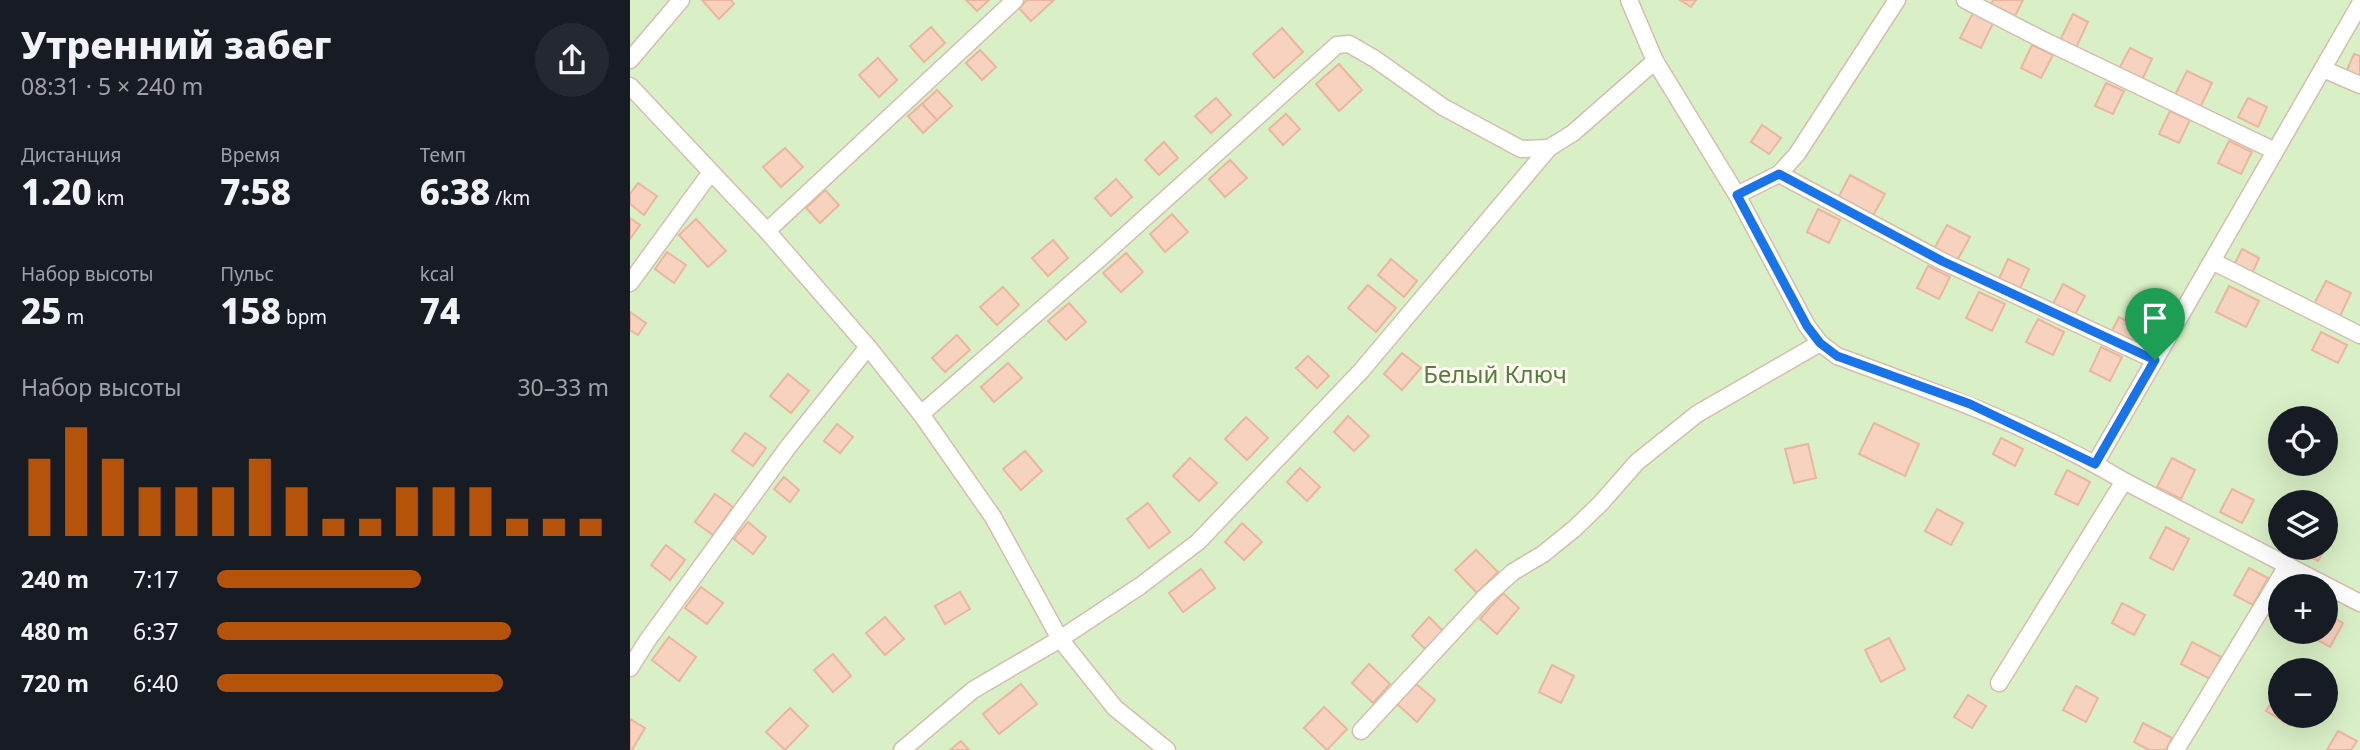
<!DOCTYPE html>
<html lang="ru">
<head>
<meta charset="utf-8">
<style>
  :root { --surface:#171b24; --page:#242831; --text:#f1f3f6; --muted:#9ea1a6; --accent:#b45309 }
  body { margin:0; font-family:"Noto Sans",sans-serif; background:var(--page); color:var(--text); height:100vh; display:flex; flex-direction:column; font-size:26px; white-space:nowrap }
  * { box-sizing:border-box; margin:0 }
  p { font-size:23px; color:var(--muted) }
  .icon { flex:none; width:38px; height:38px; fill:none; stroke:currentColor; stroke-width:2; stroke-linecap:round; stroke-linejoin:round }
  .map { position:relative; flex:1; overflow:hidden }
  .drawer { display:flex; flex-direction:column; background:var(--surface); width:630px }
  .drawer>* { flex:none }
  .controls { position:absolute; left:1638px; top:406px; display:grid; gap:14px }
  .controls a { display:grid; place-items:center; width:70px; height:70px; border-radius:50%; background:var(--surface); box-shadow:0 7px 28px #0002; font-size:35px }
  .pin { position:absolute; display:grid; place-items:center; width:60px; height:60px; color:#fff; margin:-72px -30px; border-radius:50% 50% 50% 0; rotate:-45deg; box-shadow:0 0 7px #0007 }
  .pin .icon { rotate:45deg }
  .round { display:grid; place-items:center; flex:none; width:74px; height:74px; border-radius:37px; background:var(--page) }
  .head { display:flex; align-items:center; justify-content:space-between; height:119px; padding:0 21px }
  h1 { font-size:38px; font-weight:800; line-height:52px }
  .stats { display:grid; grid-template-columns:repeat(3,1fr); gap:10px; height:119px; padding:7px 21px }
  .stats div { display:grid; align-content:center }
  .stats b { font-size:35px; font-weight:800 }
  .stats small { font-size:19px; font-weight:400 }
  .stats p { font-size:19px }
  .chart { height:196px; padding:14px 21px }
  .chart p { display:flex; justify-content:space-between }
  .chart svg { width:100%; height:126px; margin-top:7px; stroke:var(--accent); stroke-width:6 }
  ul { padding:0 21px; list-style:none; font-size:23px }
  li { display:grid; grid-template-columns:112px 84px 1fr; align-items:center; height:52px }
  li i { height:18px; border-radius:9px; background:var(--accent) }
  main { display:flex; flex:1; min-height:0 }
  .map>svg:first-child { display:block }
  .green { fill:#d9efc6; fill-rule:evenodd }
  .building { fill:#f7d2bf; stroke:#ebb69d; stroke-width:2 }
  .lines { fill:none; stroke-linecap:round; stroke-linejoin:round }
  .lane-casing { stroke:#d5beb0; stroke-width:19 }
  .lane { stroke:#fff; stroke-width:16 }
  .route-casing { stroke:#fff; stroke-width:14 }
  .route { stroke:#1a73e8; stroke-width:9 }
  .labels { text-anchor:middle; stroke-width:6; stroke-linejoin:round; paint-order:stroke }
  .park-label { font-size:24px; fill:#547e3d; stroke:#fff9f2 }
</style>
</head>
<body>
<main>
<section class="drawer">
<div class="head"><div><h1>Утренний забег</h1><p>08:31 · 5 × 240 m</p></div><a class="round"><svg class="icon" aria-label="share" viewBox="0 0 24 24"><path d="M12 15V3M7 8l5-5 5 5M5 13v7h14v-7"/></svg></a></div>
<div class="stats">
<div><p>Дистанция</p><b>1.20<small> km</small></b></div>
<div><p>Время</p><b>7:58</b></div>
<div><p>Темп</p><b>6:38<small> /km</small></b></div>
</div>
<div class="stats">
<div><p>Набор высоты</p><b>25<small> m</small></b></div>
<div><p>Пульс</p><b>158<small> bpm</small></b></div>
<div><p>kcal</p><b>74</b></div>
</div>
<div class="chart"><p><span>Набор высоты</span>30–33 m</p>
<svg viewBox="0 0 160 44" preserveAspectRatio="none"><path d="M5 44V17M15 44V6M25 44V17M35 44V27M45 44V27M55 44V27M65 44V17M75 44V27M85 44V38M95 44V38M105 44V27M115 44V27M125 44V27M135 44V38M145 44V38M155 44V38"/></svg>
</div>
<ul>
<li><b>240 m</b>7:17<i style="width:52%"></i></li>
<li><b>480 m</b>6:37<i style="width:75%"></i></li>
<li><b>720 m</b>6:40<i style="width:73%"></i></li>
</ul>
</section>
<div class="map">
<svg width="1730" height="750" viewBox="0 0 1730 750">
  <rect width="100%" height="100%" fill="#fef5ea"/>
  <path class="green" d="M 0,0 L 1730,0 L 1730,750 L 0,750 ZM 1650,418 L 1696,418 L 1696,464 L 1650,464 ZM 1650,502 L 1696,502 L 1696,548 L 1650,548 ZM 1650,586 L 1696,586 L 1696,632 L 1650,632 ZM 1650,670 L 1696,670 L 1696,716 L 1650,716 Z"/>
  <g class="building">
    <polygon points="72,0 101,0 104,4 89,19"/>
    <polygon points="336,0 359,0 347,11"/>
    <polygon points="397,0 424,0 401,21 389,8"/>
    <polygon points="1050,0 1066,0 1061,7"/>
    <polygon points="1363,0 1393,0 1385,16 1361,4"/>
    <polygon points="1343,13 1363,23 1351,48 1330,38"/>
    <polygon points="1443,14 1458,22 1446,48 1430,40"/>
    <polygon points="301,27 315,43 294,62 280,46"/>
    <polygon points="652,28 673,52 644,78 623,54"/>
    <polygon points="1402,45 1423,55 1411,78 1391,68"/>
    <polygon points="1500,48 1522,59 1512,80 1489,69"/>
    <polygon points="350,50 366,67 352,80 336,63"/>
    <polygon points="1724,54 1730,56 1730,81 1715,74"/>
    <polygon points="248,58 267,80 249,97 229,75"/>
    <polygon points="709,64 732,90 709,111 686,84"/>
    <polygon points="1557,71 1582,83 1570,108 1545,95"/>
    <polygon points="1476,83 1494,91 1483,114 1465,106"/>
    <polygon points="307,90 322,106 307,120 292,104"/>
    <polygon points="586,98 601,115 581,133 565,116"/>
    <polygon points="1618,98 1637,107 1628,127 1608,117"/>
    <polygon points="292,104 307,120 293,133 278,116"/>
    <polygon points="1540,111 1560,120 1549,143 1529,134"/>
    <polygon points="656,114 670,129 653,145 639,129"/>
    <polygon points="1132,125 1151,138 1139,154 1121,142"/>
    <polygon points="1599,141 1622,152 1611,174 1588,163"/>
    <polygon points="534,142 548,158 529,175 515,160"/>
    <polygon points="155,148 173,167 151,187 133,167"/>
    <polygon points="600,160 617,178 595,197 579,179"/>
    <polygon points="1220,175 1255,194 1240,221 1206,202"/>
    <polygon points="486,179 502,197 481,216 465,198"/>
    <polygon points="8,183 27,196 14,215 0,204 0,194"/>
    <polygon points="195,190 209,205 190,223 176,208"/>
    <polygon points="1188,209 1210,220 1199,243 1177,232"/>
    <polygon points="542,214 558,232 535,252 520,234"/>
    <polygon points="0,218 10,225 0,239"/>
    <polygon points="66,219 96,251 78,267 49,235"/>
    <polygon points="1317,225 1340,237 1327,261 1304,249"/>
    <polygon points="423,240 438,258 418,276 402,258"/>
    <polygon points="1612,249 1629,258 1621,276 1603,267"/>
    <polygon points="37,252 56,265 44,283 25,269"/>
    <polygon points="496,253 513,272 491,292 473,273"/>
    <polygon points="761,259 787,281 774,297 748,275"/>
    <polygon points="1378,259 1399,269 1388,293 1367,283"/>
    <polygon points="1298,266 1320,277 1309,299 1287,288"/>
    <polygon points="1696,281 1721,293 1710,316 1684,304"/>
    <polygon points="1433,284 1455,296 1442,320 1421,308"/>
    <polygon points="738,285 766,308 746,332 718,308"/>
    <polygon points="1599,286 1629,301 1616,327 1586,312"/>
    <polygon points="373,287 389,305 367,325 350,307"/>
    <polygon points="1349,292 1375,304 1362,331 1336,318"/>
    <polygon points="439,303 456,322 436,340 418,321"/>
    <polygon points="0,312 16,323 8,335 0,330"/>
    <polygon points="1489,317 1514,331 1505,348 1480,335"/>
    <polygon points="1408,319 1434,332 1423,355 1396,342"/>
    <polygon points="1691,332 1717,345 1708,363 1682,350"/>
    <polygon points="327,335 340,350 315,372 302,358"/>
    <polygon points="1471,347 1492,357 1480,381 1460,371"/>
    <polygon points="772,353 791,368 772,390 754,374"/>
    <polygon points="678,356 699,376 687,388 666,368"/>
    <polygon points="378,363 392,378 364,402 351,387"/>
    <polygon points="158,374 179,391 161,413 140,396"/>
    <polygon points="718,416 739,436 724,451 704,432"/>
    <polygon points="616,417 638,438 617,460 595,439"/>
    <polygon points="1244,423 1289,444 1275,476 1229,454"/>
    <polygon points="207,424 223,437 210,453 194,441"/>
    <polygon points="115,433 136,448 123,466 102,451"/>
    <polygon points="1371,438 1393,449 1385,466 1363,454"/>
    <polygon points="1178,444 1186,478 1164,483 1155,449"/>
    <polygon points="395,451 412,471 391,490 373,469"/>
    <polygon points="560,458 587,483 569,501 543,476"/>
    <polygon points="1542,458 1565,470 1551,499 1527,487"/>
    <polygon points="670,468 690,487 677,501 657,482"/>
    <polygon points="1437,470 1460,482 1448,505 1425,494"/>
    <polygon points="154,477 169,490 160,502 144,489"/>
    <polygon points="1602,489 1624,500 1612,523 1590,512"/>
    <polygon points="85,494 103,507 83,535 65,522"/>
    <polygon points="518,503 540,532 519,548 497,519"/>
    <polygon points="1307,509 1333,523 1321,545 1295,531"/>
    <polygon points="118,522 136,537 123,554 104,539"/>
    <polygon points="612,523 632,542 614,560 595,542"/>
    <polygon points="1536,527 1559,539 1543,570 1520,558"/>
    <polygon points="36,545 55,560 40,580 21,565"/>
    <polygon points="1668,548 1695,548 1688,561 1667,550"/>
    <polygon points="846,550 868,572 847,593 825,570"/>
    <polygon points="1619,568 1638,578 1623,605 1604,595"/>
    <polygon points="571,569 585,588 553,612 539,593"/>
    <polygon points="71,587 93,603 77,624 55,608"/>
    <polygon points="330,592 340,609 315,624 305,606"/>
    <polygon points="873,593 889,608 867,634 850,619"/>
    <polygon points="1492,603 1515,615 1504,635 1482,623"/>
    <polygon points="1696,613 1713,623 1700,647 1680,636 1683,632 1696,632"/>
    <polygon points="255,617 274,639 255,655 236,633"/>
    <polygon points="799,617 813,631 795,649 782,636"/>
    <polygon points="39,637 66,657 49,681 22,660"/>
    <polygon points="1259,638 1275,669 1251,682 1235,650"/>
    <polygon points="1562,642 1591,657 1580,679 1551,664"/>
    <polygon points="203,654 221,676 203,692 184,670"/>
    <polygon points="739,664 760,684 743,703 722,683"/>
    <polygon points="922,665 944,676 931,703 909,692"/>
    <polygon points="785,683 805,700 787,722 767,704"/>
    <polygon points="391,684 407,704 369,734 353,714"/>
    <polygon points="1446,686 1468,698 1456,722 1433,710"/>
    <polygon points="1649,690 1650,716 1665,716 1660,725 1636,711"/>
    <polygon points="1338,695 1356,706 1342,728 1324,717"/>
    <polygon points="694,707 717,729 697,750 674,728"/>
    <polygon points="160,708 178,726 155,750 136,732"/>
    <polygon points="0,719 15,728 2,750 0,750"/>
    <polygon points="1513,723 1542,738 1536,750 1519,750 1504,742"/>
    <polygon points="1708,731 1727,741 1721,750 1697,750"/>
    <polygon points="331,741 339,750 320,750"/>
  </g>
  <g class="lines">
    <defs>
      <g id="lane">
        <path d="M 999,0 L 1025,61 L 1107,195 L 1177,326 L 1190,343 L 1207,356 C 1305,392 1404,427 1494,481 L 1730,603"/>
        <polyline points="1335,0 1413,40 1645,151"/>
        <polyline points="0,60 51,0"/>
        <polyline points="1693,69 1730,85"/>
        <polyline points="0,86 137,231 238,347 291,414 363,517 430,639 485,708 537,750"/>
        <polyline points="1149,174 1312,261 1525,360"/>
        <polyline points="1107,195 1149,174 1167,154 1267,0"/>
        <polyline points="137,231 385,0"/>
        <polyline points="1582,261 1730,335"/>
        <polyline points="0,283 81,172"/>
        <polyline points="291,414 468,260 707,45 719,44 745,59 813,107 891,149 919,148"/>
        <polyline points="1465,464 1730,4"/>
        <polyline points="0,668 17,641 158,447 238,347"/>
        <polyline points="1369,683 1494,481"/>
        <polyline points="731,731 854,598 883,572 913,554 944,529 971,503 1007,462 1067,414 1190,343"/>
        <polyline points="272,750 343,690 430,639 510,586 568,542 731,371 919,148 943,133 1025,61"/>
        <polyline points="1546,750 1657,566"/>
      </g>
    </defs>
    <use href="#lane" class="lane-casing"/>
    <use href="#lane" class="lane"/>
  </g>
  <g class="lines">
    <defs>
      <polygon id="route" points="1149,174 1312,261 1525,360 1465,464 1340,404 1207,356 1190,343 1177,326 1107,195"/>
    </defs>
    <use href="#route" class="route-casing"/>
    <use href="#route" class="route"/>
  </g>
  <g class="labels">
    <g class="park-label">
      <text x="865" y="383">Белый Ключ</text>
    </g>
  </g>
</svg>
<div class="controls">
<a><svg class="icon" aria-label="locate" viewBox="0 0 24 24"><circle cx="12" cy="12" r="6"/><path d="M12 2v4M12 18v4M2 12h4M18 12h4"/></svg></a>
<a><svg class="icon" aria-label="layers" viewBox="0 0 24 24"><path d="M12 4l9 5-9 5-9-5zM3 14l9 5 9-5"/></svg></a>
<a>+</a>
<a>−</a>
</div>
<div class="pin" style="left:1525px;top:360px;background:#1e9e55"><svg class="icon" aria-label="arrive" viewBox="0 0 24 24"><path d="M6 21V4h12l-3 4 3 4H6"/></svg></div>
</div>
</main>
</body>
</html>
